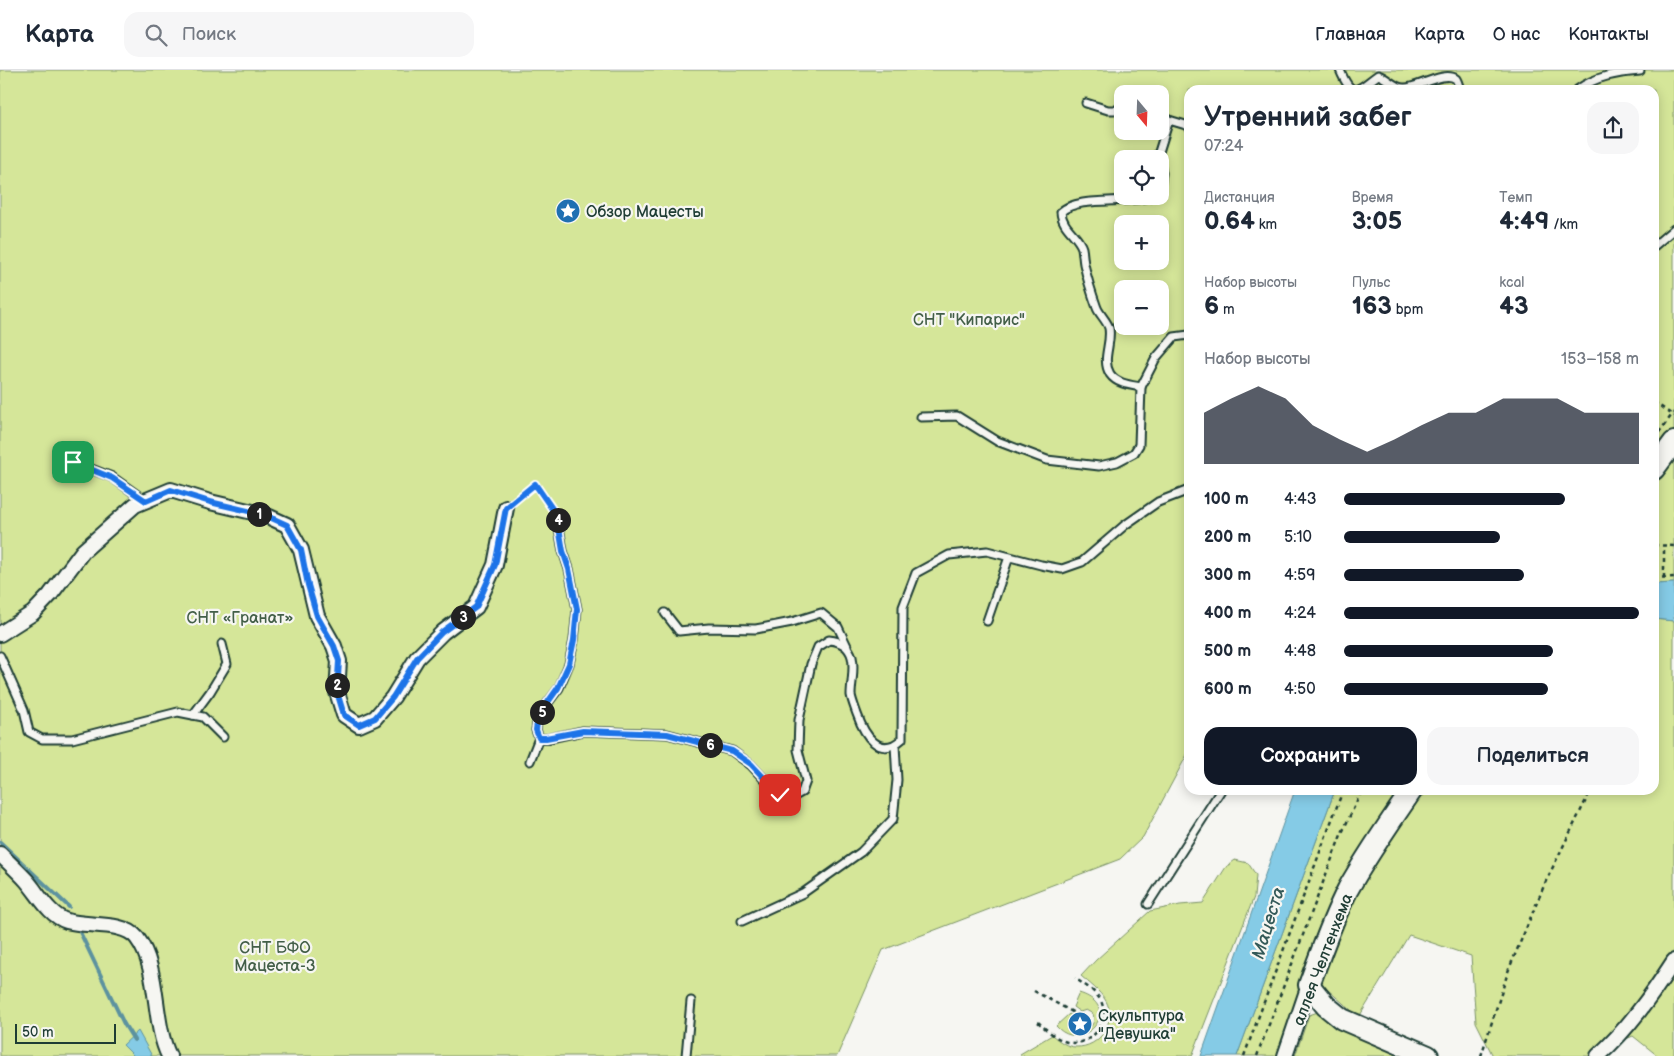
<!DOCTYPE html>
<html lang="ru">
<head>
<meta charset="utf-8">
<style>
  :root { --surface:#fff; --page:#f6f6f7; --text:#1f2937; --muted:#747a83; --line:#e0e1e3; --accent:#111827 }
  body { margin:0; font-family:"Balsamiq Sans",sans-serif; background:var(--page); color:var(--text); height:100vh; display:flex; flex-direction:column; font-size:19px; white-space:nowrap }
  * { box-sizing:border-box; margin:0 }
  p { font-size:16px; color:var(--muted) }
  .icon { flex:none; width:28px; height:28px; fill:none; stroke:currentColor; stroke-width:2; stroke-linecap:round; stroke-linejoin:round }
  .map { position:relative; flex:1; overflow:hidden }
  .details { position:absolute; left:1184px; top:15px; width:475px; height:710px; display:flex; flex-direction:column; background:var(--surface); border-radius:15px; box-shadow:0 2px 12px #0003 }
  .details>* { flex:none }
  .needle { width:32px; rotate:161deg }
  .fabs { position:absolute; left:1114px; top:15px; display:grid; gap:10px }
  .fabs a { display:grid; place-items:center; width:55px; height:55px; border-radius:10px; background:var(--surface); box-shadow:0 2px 12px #0003; font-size:25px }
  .scale { position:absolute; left:15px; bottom:12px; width:101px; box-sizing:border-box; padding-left:5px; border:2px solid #1f3d34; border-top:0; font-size:14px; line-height:18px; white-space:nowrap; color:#1f3d34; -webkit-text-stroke:4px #f6f6f2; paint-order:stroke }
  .pin { position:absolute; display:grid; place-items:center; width:42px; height:42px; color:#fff; margin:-21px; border-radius:10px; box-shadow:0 2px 8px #0006 }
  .km { position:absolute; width:25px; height:25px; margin:-12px; border-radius:50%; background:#222; color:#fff; font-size:14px; line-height:25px; text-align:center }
  .round { display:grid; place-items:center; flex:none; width:52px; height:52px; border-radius:15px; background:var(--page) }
  .head { display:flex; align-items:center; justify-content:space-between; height:85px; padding:0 20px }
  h1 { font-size:28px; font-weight:800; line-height:38px }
  .figures { display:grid; grid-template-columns:repeat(3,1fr); gap:8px; height:85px; padding:5px 20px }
  .figures div { display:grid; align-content:center }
  .figures b { font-size:25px; font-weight:800 }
  .figures small { font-size:14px; font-weight:400 }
  .figures p { font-size:14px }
  .chart { height:140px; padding:10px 20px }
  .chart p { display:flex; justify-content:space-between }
  .chart svg { width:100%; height:90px; margin-top:5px; fill:var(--accent); opacity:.7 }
  .cta { display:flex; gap:10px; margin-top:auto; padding:10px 20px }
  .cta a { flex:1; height:58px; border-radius:15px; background:var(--accent); color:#fff; font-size:20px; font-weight:800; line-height:58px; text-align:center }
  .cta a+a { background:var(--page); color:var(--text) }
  ul { padding:0 20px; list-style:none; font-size:16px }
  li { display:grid; grid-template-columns:80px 60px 1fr; align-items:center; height:38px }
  li i { height:12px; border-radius:6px; background:var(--accent) }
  header { display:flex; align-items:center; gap:30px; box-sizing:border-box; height:70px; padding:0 25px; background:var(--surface); border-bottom:1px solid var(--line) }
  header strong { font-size:24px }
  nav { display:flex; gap:28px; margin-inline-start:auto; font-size:18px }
  .search { width:350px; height:45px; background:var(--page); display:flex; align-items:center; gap:12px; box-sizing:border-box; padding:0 18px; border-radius:15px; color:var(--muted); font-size:19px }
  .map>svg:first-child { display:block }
  .green { fill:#d5e699; stroke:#7a9266; fill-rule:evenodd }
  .water { fill:#85cbe6; stroke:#5c929f }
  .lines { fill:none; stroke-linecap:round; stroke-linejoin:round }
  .stream { stroke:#5c929f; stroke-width:4 }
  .lane-casing { stroke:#1f3d34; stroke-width:11 }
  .street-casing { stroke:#1f3d34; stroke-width:18 }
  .secondary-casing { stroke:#1f3d34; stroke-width:24 }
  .path { stroke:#1f3d34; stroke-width:2.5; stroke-dasharray:4 4; stroke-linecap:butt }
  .lane { stroke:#f6f6f2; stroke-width:7 }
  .street { stroke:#f6f6f2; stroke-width:14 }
  .secondary { stroke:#f6f6f2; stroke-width:20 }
  .route-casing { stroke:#fff; stroke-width:10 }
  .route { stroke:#1a73e8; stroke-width:6 }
  .labels { text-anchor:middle; stroke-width:4.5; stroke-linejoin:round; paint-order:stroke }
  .poi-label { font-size:16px; fill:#1f3d34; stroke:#f6f6f2; text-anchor:start }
  .park-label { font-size:16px; fill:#435f48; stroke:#f6f6f2 }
  .street-label { font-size:16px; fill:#1f3d34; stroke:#f6f6f2 }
  .water-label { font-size:18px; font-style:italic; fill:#335958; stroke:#f6f6f2 }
</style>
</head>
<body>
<header>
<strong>Карта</strong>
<div class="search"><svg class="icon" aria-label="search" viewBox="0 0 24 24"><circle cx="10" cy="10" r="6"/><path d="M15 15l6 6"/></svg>Поиск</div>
<nav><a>Главная</a><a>Карта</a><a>О нас</a><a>Контакты</a></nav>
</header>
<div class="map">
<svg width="1674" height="986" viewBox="0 0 1674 986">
  <rect width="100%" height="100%" fill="#f6f6f2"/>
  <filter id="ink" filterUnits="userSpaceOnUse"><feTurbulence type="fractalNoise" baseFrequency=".02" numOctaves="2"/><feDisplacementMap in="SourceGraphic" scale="10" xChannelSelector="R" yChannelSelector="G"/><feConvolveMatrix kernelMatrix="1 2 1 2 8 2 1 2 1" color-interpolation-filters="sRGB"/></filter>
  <g filter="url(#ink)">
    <g class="green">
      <path d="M 0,0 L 1674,0 L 1674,513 L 1654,514 L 1654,20 L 1189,20 L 1189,681 L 1143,767 L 1120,789 L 883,880 L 837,986 L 0,986 ZM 1122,24 L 1160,24 L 1160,61 L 1122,61 ZM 1122,89 L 1160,89 L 1160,126 L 1122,126 ZM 1122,154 L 1160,154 L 1160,191 L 1122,191 ZM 1122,219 L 1160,219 L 1160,256 L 1122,256 Z"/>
      <polygon points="1654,549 1674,551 1674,986 1658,986 1633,966 1619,972 1608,986 1493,986 1476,952 1471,886 1409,865 1359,947 1313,907 1285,986 1237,986 1335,720 1654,720"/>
      <path d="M 1235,790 L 1248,793 L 1256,805 L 1254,827 L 1192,986 L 1021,986 L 1020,984 L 1052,965 C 1059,971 1067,977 1076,977 C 1100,978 1117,951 1106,931 C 1100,921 1089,913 1081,906 L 1096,890 L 1150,841 L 1180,835 L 1203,833 L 1226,797 Z"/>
      <path d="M 1079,923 C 1126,937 1082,986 1056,956 L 1069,944 L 1075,948 L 1075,955 L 1082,961 C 1091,960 1096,952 1093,944 L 1086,940 L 1080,942 L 1073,937 Z"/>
      <polygon points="1318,942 1409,986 1295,986 1309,945"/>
    </g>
    <g class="water">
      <polygon points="1674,513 1674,551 1654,549 1654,514"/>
      <polygon points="1295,720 1335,720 1237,986 1201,986"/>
      <polygon points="138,961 152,986 134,986 123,975"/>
    </g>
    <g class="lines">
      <g class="stream">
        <polyline points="0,772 69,837"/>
        <polyline points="79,860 124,954 134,970"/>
      </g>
      <defs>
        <g id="lane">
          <path d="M 1340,0 C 1353,32 1359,18 1378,5 C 1388,8 1395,19 1405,18 C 1418,18 1445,0 1456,9 C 1458,12 1459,17 1460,20"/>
          <path d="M 1577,20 C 1596,6 1617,3 1640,1"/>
          <polyline points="1086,33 1108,40 1122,40"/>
          <polyline points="1169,50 1189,56"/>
          <polyline points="1159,89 1158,85 1169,50 1160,46"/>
          <polyline points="1160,94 1162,103 1160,119"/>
          <path d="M 1152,126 C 1128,135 1078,125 1061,142 C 1062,158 1078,165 1082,178 C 1083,183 1083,189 1084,194 C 1087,208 1092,224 1097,238 C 1100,245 1107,251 1109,258 C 1112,274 1101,289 1110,304 C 1117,314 1130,315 1141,317 L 1156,288 L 1174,267 L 1189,265"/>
          <polyline points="1654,176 1674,159"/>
          <polyline points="921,347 957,346 997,371 1047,390 1099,396 1117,392 1134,383 1139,375 1141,317"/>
          <polyline points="73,392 112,407 146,431"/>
          <path d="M 557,446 L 563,481 L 569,499 L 577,539 L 574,570 L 569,594 L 559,618 L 538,646 L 536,660 L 539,668 L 546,669 L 583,661 L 667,664 L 732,681 L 751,695 L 779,725 L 793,727 L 802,722 L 806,711 L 798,680 L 799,650 L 811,594 L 818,577 L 829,570 C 840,571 849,576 852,587 C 855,599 851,613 851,625 C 852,631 855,638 857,644 C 864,664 879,690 902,669 L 903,537 L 916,503 L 949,485 L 987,481 L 1041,495 L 1062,499 L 1082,492 L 1125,455 L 1158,432 L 1189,420"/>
          <polyline points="665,543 679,561 709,558 756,559 792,552 821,543 838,557 847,576"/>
          <polyline points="987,551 1009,487"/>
          <polyline points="0,586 24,640 29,662 42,669 72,669 178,642 203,647 223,667"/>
          <polyline points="193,645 210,622 227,594 222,574"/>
          <polyline points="530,691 539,668"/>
          <polyline points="1148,834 1221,720"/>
          <polyline points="742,851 803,823 861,782 893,749 897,710 895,675"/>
          <polyline points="686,986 691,931"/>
        </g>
        <g id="street">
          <polyline points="0,564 33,543 50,525 83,481 135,435 171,420 210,432 265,445 287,455 301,480 317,546 334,576 339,591 337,622 344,645 359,655 375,648 393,627 417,588 443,562 476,537 495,495 506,438"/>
          <path d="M 0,784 C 9,793 19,802 27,811 C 39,825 50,846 67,851 C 86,857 124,851 137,868 C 160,898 152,952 169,986"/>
          <polyline points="1285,986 1309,915"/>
          <path d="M 1598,986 C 1628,959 1652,925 1674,891"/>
        </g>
        <g id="secondary">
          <polyline points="1654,399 1674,372"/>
          <path d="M 1412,720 C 1390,752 1367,785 1348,819 C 1332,850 1321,883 1309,915 L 1326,936 L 1342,949 L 1428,986"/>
        </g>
      </defs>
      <use href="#lane" class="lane-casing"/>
      <use href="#street" class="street-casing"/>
      <use href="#secondary" class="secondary-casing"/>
      <g class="path">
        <polyline points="1654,332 1674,346"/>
        <polyline points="1654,369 1674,342"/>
        <polyline points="516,429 535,414 552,439"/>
        <polyline points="1654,475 1674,476"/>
        <polyline points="1654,508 1674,507"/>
        <polyline points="1664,508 1664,476"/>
        <polyline points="1034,921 1078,945"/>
        <path d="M 1038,952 C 1046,959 1056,969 1067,972 C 1090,978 1111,953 1101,931 C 1096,921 1084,915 1075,908"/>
        <polyline points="1244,986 1343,720"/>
        <polyline points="1257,986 1341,765 1362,720"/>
        <polyline points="1481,986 1509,899 1546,811 1591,720"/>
      </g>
      <use href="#lane" class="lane"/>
      <use href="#street" class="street"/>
      <use href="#secondary" class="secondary"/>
    </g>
  </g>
  <g class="lines" filter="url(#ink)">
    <defs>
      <polyline id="route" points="73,392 112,408 146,431 171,420 210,432 265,445 287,455 301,480 308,515 317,546 334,576 339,591 337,622 344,645 359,655 375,648 393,627 417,588 442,562 476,537 495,495 506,438 535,414 557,446 563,481 569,499 577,539 574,570 569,594 558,618 538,646 536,660 539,668 546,668 583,661 667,664 732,681 751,694 780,725"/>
    </defs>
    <use href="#route" class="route-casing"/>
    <use href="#route" class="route"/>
  </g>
  <defs>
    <symbol id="sight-disc" viewBox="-11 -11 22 22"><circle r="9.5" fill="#1f6fb2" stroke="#f6f6f2"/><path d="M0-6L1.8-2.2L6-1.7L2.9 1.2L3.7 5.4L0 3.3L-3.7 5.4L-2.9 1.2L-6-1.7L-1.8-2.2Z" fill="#fff"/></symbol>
  </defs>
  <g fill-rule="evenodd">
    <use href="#sight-disc" x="554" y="127" width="28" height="28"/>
    <use href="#sight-disc" x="1066" y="940" width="28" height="28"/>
  </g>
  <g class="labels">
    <g class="poi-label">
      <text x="586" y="147">Обзор Мацесты</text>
      <text x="1098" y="951">Скульптура<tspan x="1098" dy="18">"Девушка"</tspan></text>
    </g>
    <g class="park-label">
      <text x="969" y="255">СНТ "Кипарис"</text>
      <text x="240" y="553">СНТ «Гранат»</text>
      <text x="275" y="883">СНТ БФО<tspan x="275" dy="18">Мацеста-3</tspan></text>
    </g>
    <g class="street-label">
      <text transform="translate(1322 889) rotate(-69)" y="6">аллея Челтенхема</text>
    </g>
    <g class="water-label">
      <text transform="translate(1268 853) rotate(-73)" y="6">Мацеста</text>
    </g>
  </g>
</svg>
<div class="fabs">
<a><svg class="needle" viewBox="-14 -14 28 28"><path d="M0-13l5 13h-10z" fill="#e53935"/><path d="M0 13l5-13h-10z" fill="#747a83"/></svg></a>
<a><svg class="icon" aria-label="locate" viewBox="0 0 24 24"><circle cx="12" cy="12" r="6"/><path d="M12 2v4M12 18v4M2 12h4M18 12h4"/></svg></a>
<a>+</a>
<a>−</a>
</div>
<div class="scale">50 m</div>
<div class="pin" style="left:73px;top:392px;background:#1e9e55"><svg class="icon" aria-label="arrive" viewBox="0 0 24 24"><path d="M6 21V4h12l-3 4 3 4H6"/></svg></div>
<div class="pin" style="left:780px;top:725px;background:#d93025"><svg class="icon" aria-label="check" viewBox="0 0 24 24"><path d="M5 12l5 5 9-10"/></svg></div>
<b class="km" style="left:259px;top:444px">1</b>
<b class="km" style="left:337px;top:615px">2</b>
<b class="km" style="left:463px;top:547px">3</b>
<b class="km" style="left:558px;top:450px">4</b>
<b class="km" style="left:542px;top:642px">5</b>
<b class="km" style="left:710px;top:675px">6</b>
<section class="details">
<div class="head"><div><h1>Утренний забег</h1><p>07:24</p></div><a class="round"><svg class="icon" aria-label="share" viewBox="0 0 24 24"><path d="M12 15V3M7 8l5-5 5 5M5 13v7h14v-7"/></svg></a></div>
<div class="figures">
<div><p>Дистанция</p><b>0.64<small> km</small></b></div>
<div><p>Время</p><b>3:05</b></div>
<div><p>Темп</p><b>4:49<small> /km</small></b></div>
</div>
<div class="figures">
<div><p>Набор высоты</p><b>6<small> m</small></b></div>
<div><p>Пульс</p><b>163<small> bpm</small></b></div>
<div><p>kcal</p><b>43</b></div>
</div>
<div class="chart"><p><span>Набор высоты</span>153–158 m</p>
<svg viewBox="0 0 160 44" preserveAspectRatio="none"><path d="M0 44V19L10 12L20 6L30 12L40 25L50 32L60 38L70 32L80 25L90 19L100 19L110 12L120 12L130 12L140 19L150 19L160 19V44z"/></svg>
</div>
<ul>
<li><b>100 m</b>4:43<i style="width:75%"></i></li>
<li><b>200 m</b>5:10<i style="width:53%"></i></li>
<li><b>300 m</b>4:59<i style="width:61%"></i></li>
<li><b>400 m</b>4:24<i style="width:100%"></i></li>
<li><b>500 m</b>4:48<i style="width:71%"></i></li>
<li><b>600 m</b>4:50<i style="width:69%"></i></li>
</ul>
<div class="cta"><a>Сохранить</a><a>Поделиться</a></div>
</section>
</div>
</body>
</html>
